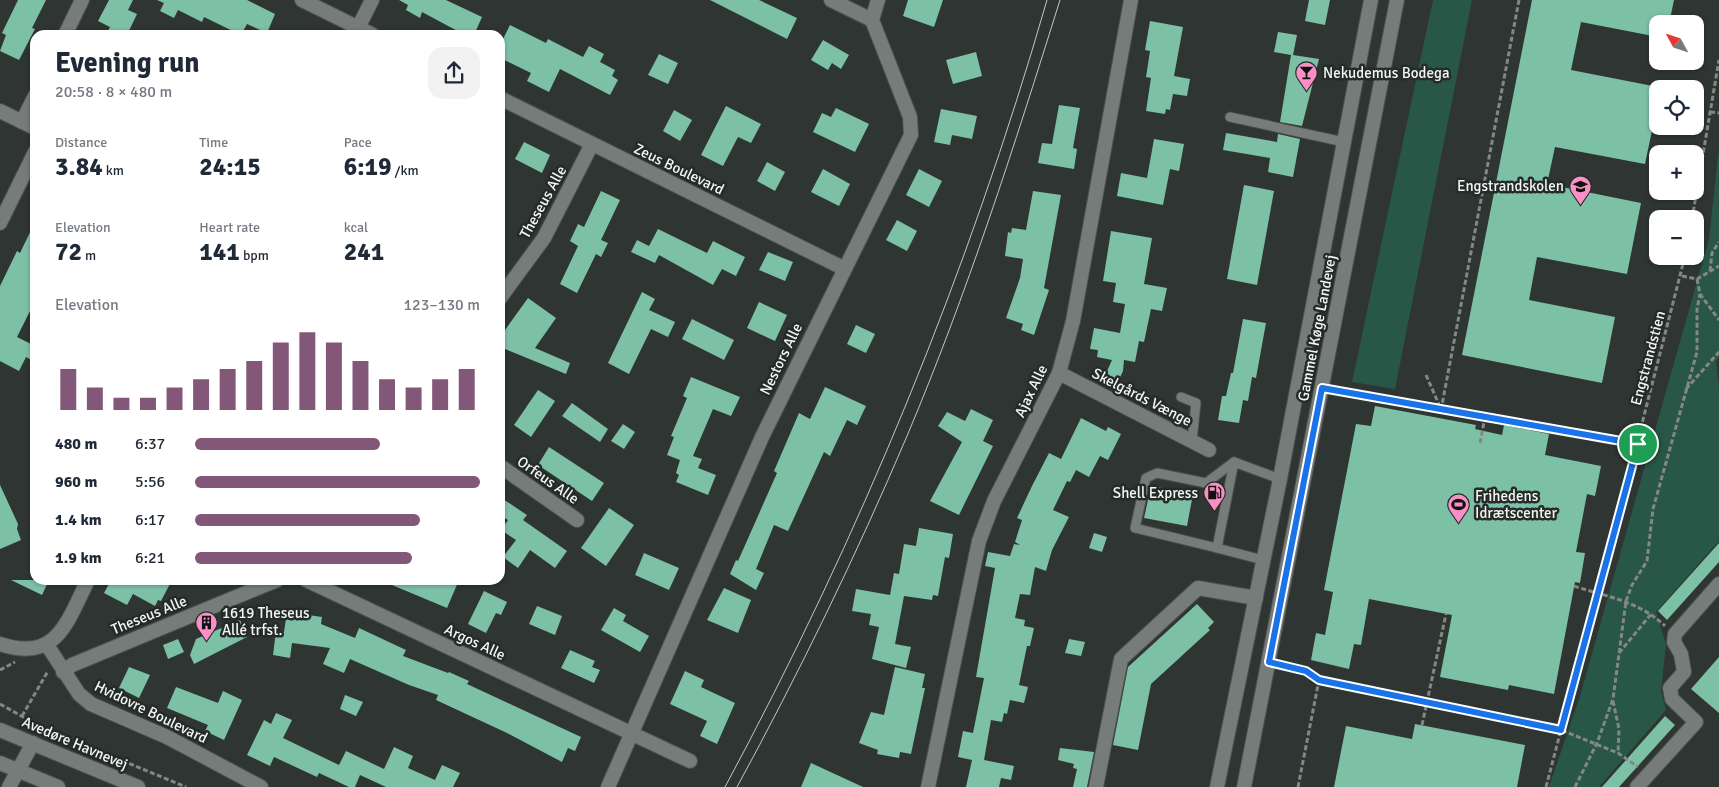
<!DOCTYPE html>
<html lang="en">
<head>
<meta charset="utf-8">
<style>
  :root { --surface:#fff; --page:#f2f2f3; --text:#1f2937; --muted:#747a83; --accent:#825778 }
  body { margin:0; font-family:Signika,sans-serif; background:var(--page); color:var(--text); height:100vh; display:flex; flex-direction:column; font-size:19px; white-space:nowrap }
  * { box-sizing:border-box; margin:0 }
  p { font-size:16px; color:var(--muted) }
  .icon { flex:none; width:28px; height:28px; fill:none; stroke:currentColor; stroke-width:2; stroke-linecap:round; stroke-linejoin:round }
  .map { position:relative; flex:1; overflow:hidden }
  .panel { position:absolute; left:30px; top:30px; width:475px; height:555px; display:flex; flex-direction:column; background:var(--surface); border-radius:15px; box-shadow:0 1px 4px #0004 }
  .panel>* { flex:none }
  .needle { width:32px; rotate:310deg }
  .tools { position:absolute; left:1649px; top:15px; display:grid; gap:10px }
  .tools a { display:grid; place-items:center; width:55px; height:55px; border-radius:10px; background:var(--surface); box-shadow:0 1px 4px #0004; font-size:25px }
  .pin { position:absolute; display:grid; place-items:center; width:42px; height:42px; color:#fff; margin:-21px; border:2px solid #fff; border-radius:50%; box-shadow:0 1px 5px #0007 }
  .round { display:grid; place-items:center; flex:none; width:52px; height:52px; border-radius:15px; background:var(--page) }
  .head { display:flex; align-items:center; justify-content:space-between; height:85px; padding:0 25px }
  h1 { font-size:28px; font-weight:700; line-height:38px }
  .stats { display:grid; grid-template-columns:repeat(3,1fr); gap:8px; height:85px; padding:5px 25px }
  .stats div { display:grid; align-content:center }
  .stats b { font-size:25px; font-weight:700 }
  .stats small { font-size:14px; font-weight:400 }
  .stats p { font-size:14px }
  .chart { height:140px; padding:10px 25px }
  .chart p { display:flex; justify-content:space-between }
  .chart svg { width:100%; height:90px; margin-top:5px; stroke:var(--accent); stroke-width:6 }
  ul { padding:0 25px; list-style:none; font-size:16px }
  li { display:grid; grid-template-columns:80px 60px 1fr; align-items:center; height:38px }
  li i { height:12px; border-radius:6px; background:var(--accent) }
  .map>svg:first-child { display:block }
  .green { fill:#285747 }
  .building { fill:#7cc0a6 }
  .lines { fill:none; stroke-linecap:round; stroke-linejoin:round }
  .service-casing { stroke:#4c504e; stroke-width:11 }
  .minor-casing { stroke:#4c504e; stroke-width:16 }
  .tertiary-casing { stroke:#4c504e; stroke-width:16 }
  .secondary-casing { stroke:#4c504e; stroke-width:16 }
  .path { stroke:#838885; stroke-width:3; stroke-dasharray:5 2.5; stroke-linecap:butt }
  .service { stroke:#757c79; stroke-width:9 }
  .minor { stroke:#757c79; stroke-width:14 }
  .tertiary { stroke:#757c79; stroke-width:14 }
  .secondary { stroke:#757c79; stroke-width:14 }
  .tram { stroke:#c3c8c6; stroke-width:1 }
  .route-casing { stroke:#fff; stroke-width:10 }
  .route { stroke:#1a73e8; stroke-width:6 }
  .labels { text-anchor:middle; stroke-width:5; stroke-linejoin:round; paint-order:stroke }
  .poi-label { font-size:15px; fill:#f2f6f4; stroke:#252b28; text-anchor:start }
  .street-label { font-size:15px; fill:#f2f6f4; stroke:#252b28 }
</style>
</head>
<body>
<div class="map">
<svg width="1719" height="787" viewBox="0 0 1719 787">
  <rect width="100%" height="100%" fill="#2f3532"/>
  <g class="green">
    <polygon points="1433,0 1472,0 1395,389 1352,382"/>
    <polygon points="1719,147 1719,357 1716,361 1719,387 1719,541 1656,612 1666,644 1661,692 1666,710 1599,787 1549,787 1580,696 1709,239"/>
  </g>
  <g class="building">
    <polygon points="18,0 46,0 32,28 35,29 19,60 0,51 6,35 2,33"/>
    <polygon points="109,0 133,0 128,10 137,14 127,35 106,35 110,27 98,21"/>
    <polygon points="157,0 247,0 275,14 267,33 247,24 241,35 204,17 202,22 178,10 174,18 160,11 164,3"/>
    <polygon points="399,0 446,0 482,17 474,35 465,35 422,12 420,18 406,10 408,5"/>
    <polygon points="710,0 759,0 797,18 787,39"/>
    <polygon points="908,0 943,0 934,27 903,16"/>
    <polygon points="1309,0 1330,0 1325,25 1305,21"/>
    <polygon points="1532,0 1674,0 1669,24 1658,24 1658,37 1581,22 1571,70 1658,87 1658,102 1645,164 1555,147 1547,184 1641,203 1627,274 1537,257 1529,300 1615,317 1602,383 1462,355"/>
    <polygon points="1150,21 1183,27 1174,76 1190,79 1187,96 1173,94 1170,110 1166,109 1165,114 1146,111 1151,78 1146,77 1150,51 1145,50"/>
    <polygon points="510,25 546,43 548,39 583,57 589,46 604,54 600,62 615,70 612,76 618,80 610,95 560,69 549,92 527,81 531,73 500,58 500,45"/>
    <polygon points="1278,32 1297,35 1293,55 1319,59 1302,126 1280,122 1291,55 1274,52"/>
    <polygon points="823,40 849,55 841,69 832,63 828,70 811,60"/>
    <polygon points="976,52 982,76 953,84 946,60"/>
    <polygon points="659,54 678,63 668,84 648,75"/>
    <polygon points="1059,105 1080,108 1073,148 1077,149 1074,169 1038,163 1042,143 1052,144"/>
    <polygon points="726,106 761,124 751,143 738,137 723,166 701,155"/>
    <polygon points="836,108 869,124 855,152 813,132 822,113 831,117"/>
    <polygon points="941,109 977,116 972,139 952,135 950,145 934,142"/>
    <polygon points="674,110 692,120 680,141 663,131"/>
    <polygon points="1226,133 1277,142 1278,134 1300,139 1293,177 1268,172 1270,158 1223,150"/>
    <polygon points="1154,139 1184,144 1179,171 1170,169 1163,205 1117,196 1121,173 1147,178"/>
    <polygon points="524,142 550,155 542,173 515,159"/>
    <polygon points="767,162 785,172 775,191 757,181"/>
    <polygon points="823,169 850,184 839,206 811,192"/>
    <polygon points="919,169 942,181 929,207 906,195"/>
    <polygon points="1244,185 1274,191 1257,285 1227,279"/>
    <polygon points="601,191 620,200 601,240 608,243 601,257 596,254 577,293 560,284 578,246 570,241 578,224 584,227"/>
    <polygon points="1033,191 1061,195 1044,288 1049,290 1034,335 1021,330 1023,324 1006,318 1020,278 1023,259 1005,256 1008,232 1011,233 1012,228 1026,230"/>
    <polygon points="897,220 917,231 907,251 886,240"/>
    <polygon points="35,222 35,301 17,337 35,346 35,362 26,357 19,371 0,361 0,286 17,251 20,253"/>
    <polygon points="658,229 707,253 713,241 745,257 736,276 722,269 713,285 659,255 655,263 631,252 637,240 649,246"/>
    <polygon points="1111,231 1152,238 1144,284 1167,288 1162,311 1151,309 1144,342 1139,341 1135,362 1124,360 1123,371 1116,386 1103,380 1112,360 1097,357 1098,350 1090,349 1094,328 1120,333 1125,304 1113,302 1116,283 1103,281"/>
    <polygon points="768,252 793,262 785,281 759,270"/>
    <polygon points="642,292 655,299 649,310 675,322 668,337 651,329 629,374 608,363"/>
    <polygon points="528,298 556,318 535,348 570,363 566,374 500,347 500,337"/>
    <polygon points="759,302 787,315 775,341 747,328"/>
    <polygon points="692,319 734,340 724,360 682,339"/>
    <polygon points="1243,319 1266,323 1256,378 1252,377 1248,401 1243,400 1239,423 1218,420 1222,396 1226,396 1231,373 1233,373"/>
    <polygon points="856,325 875,334 866,353 847,344"/>
    <polygon points="691,377 740,397 731,416 713,409 693,456 702,459 698,468 716,475 708,495 676,482 679,475 676,473 680,460 667,455 674,437 671,436 687,398 683,396"/>
    <polygon points="825,387 866,406 857,425 847,420 830,456 824,452 788,531 774,525 756,569 764,573 756,590 730,574 736,560 738,561 777,473 774,471 799,413 810,419"/>
    <polygon points="538,390 555,401 531,437 514,425"/>
    <polygon points="572,403 608,429 600,442 562,416"/>
    <polygon points="1375,406 1476,425 1475,429 1502,435 1504,425 1549,434 1545,455 1601,466 1595,496 1587,494 1576,552 1585,553 1580,583 1575,582 1554,694 1509,685 1508,690 1440,677 1452,615 1369,599 1361,645 1354,644 1349,669 1311,660 1316,633 1325,635 1333,592 1324,590 1356,424 1371,426"/>
    <polygon points="971,409 993,420 983,441 993,446 959,515 930,501 962,442 938,426 947,412 965,421"/>
    <polygon points="1081,418 1106,431 1108,427 1121,434 1108,460 1100,456 1089,477 1076,470 1070,482 1067,481 1053,510 1069,517 1052,550 1046,571 1035,567 1030,595 1020,594 1015,618 1025,620 1024,626 1034,628 1030,646 1027,646 1019,685 1028,687 1024,703 1010,700 1007,714 1004,713 1002,722 991,720 984,760 1014,766 1011,780 1001,778 999,787 966,787 972,760 958,757 963,731 973,733 984,678 976,677 995,568 985,566 988,552 1010,556 1014,544 1020,545 1015,542 1022,520 1017,518 1032,486 1049,453 1061,459"/>
    <polygon points="623,424 635,432 624,449 611,441"/>
    <polygon points="549,447 604,483 592,501 538,465"/>
    <polygon points="0,485 18,524 17,529 21,540 0,549"/>
    <polygon points="1151,486 1193,494 1187,526 1144,518"/>
    <polygon points="500,497 527,515 523,520 567,551 555,568 530,550 518,568 503,557 516,540 501,530 508,520 500,515"/>
    <polygon points="609,508 634,525 606,566 581,548"/>
    <polygon points="919,528 953,534 949,558 945,557 938,596 933,595 932,600 904,596 895,644 911,647 906,668 872,659 879,627 869,625 871,614 852,611 856,589 890,595 894,573 899,574 904,544 916,546"/>
    <polygon points="1094,533 1107,537 1102,552 1089,548"/>
    <polygon points="1719,543 1719,562 1667,620 1658,611"/>
    <polygon points="644,553 679,568 669,590 635,575"/>
    <polygon points="11,580 49,580 42,595"/>
    <polygon points="105,580 172,580 161,601 158,600 155,606 133,594 127,605 104,593 110,582"/>
    <polygon points="380,580 459,580 447,608"/>
    <polygon points="724,588 751,600 738,633 707,620"/>
    <polygon points="484,591 507,602 501,615 496,613 486,633 468,624"/>
    <polygon points="1197,604 1214,622 1208,628 1210,630 1151,684 1138,750 1113,745 1128,667"/>
    <polygon points="537,606 562,616 555,635 529,624"/>
    <polygon points="614,608 626,615 623,621 649,636 640,652 601,630"/>
    <polygon points="287,612 322,617 321,624 355,638 359,628 406,650 403,656 448,673 449,672 469,681 467,684 581,737 575,751 568,748 562,762 507,733 436,700 438,695 409,685 350,659 344,673 323,664 330,648 292,643 290,658 273,655 276,631 284,632"/>
    <polygon points="240,620 247,637 194,664 190,655 196,639"/>
    <polygon points="178,639 184,652 168,659 163,645"/>
    <polygon points="1069,639 1085,642 1081,656 1065,653"/>
    <polygon points="570,650 595,661 592,667 600,670 594,683 561,668"/>
    <polygon points="1719,657 1719,713 1691,689"/>
    <polygon points="129,667 150,675 139,698 119,688"/>
    <polygon points="895,667 925,674 922,688 925,688 911,754 900,752 899,758 877,754 878,750 859,743 871,712 884,715"/>
    <polygon points="685,671 704,680 701,687 735,703 717,744 700,736 707,721 670,704"/>
    <polygon points="176,687 218,703 223,691 242,700 224,740 205,731 208,725 167,708"/>
    <polygon points="345,695 363,702 356,716 340,709"/>
    <polygon points="276,713 292,720 283,738 339,765 346,751 384,769 394,747 413,756 408,768 435,780 442,765 460,773 453,787 386,787 360,775 355,787 349,787 319,773 317,777 274,757 270,766 247,755 264,720 271,724"/>
    <polygon points="1665,716 1675,725 1619,787 1602,787"/>
    <polygon points="1415,724 1525,745 1517,787 1334,787 1346,726 1412,739"/>
    <polygon points="1060,748 1094,752 1087,787 1073,787 1077,769 1073,768 1074,764 1058,760"/>
    <polygon points="811,763 863,787 801,787"/>
  </g>
  <g class="lines">
    <defs>
      <g id="service">
        <polyline points="1230,117 1344,142"/>
        <polyline points="1181,397 1196,403 1192,441"/>
        <polyline points="1217,548 1135,528 1146,478 1157,473 1206,483 1234,462"/>
        <polyline points="1263,560 1217,548 1234,462 1280,479"/>
      </g>
      <g id="minor">
        <polyline points="302,0 373,35"/>
        <polyline points="831,0 872,20"/>
        <polyline points="355,34 372,0"/>
        <polyline points="65,35 82,0"/>
        <polyline points="500,98 843,268"/>
        <polyline points="0,111 35,128"/>
        <polyline points="22,122 35,96"/>
        <polyline points="0,223 35,152"/>
        <polyline points="500,298 544,238 592,144"/>
        <polyline points="1059,373 1209,450"/>
        <polyline points="500,466 577,520"/>
        <polyline points="306,580 690,761"/>
        <path d="M 0,644 C 57,663 67,622 88,580"/>
        <polyline points="47,645 79,694 91,704 167,737 261,787"/>
        <polyline points="63,672 72,665 277,580"/>
        <polyline points="608,787 762,437 911,135 910,117 872,20 878,0"/>
        <polyline points="928,787 979,541 994,501 1059,373 1073,321 1131,0"/>
        <polyline points="1096,787 1121,659 1198,588 1256,598"/>
        <polyline points="1637,787 1696,722 1672,699 1670,688 1684,672 1681,654 1674,642 1675,634 1719,584"/>
      </g>
      <g id="tertiary">
        <polyline points="0,730 138,787"/>
        <polyline points="0,763 58,787"/>
        <polyline points="9,787 33,743"/>
      </g>
      <g id="secondary">
        <polyline points="1217,787 1280,479 1371,0"/>
        <polyline points="1244,787 1397,0"/>
      </g>
    </defs>
    <use href="#service" class="service-casing"/>
    <use href="#minor" class="minor-casing"/>
    <use href="#tertiary" class="tertiary-casing"/>
    <use href="#secondary" class="secondary-casing"/>
    <g class="path">
      <polyline points="1710,112 1719,113"/>
      <polyline points="1692,219 1719,60"/>
      <polyline points="1710,271 1712,253 1719,242"/>
      <polyline points="1682,276 1697,279 1719,266"/>
      <polyline points="1697,279 1700,294 1719,320"/>
      <polyline points="1426,375 1441,409"/>
      <polyline points="1686,389 1719,352"/>
      <polyline points="1335,391 1638,444"/>
      <polyline points="1441,410 1519,0"/>
      <polyline points="1480,443 1485,417"/>
      <path d="M 1574,586 C 1607,597 1639,601 1665,626"/>
      <polyline points="1619,653 1652,613"/>
      <polyline points="1283,665 1307,671 1319,680"/>
      <polyline points="0,670 15,662"/>
      <polyline points="1613,701 1619,729 1618,753"/>
      <polyline points="0,704 41,727 186,787"/>
      <polyline points="22,716 48,671"/>
      <polyline points="1422,725 1446,614"/>
      <polyline points="1298,787 1319,680 1561,730 1596,603 1685,256"/>
      <polyline points="1546,787 1561,730 1618,753 1638,767"/>
      <polyline points="1575,787 1597,743 1613,699 1626,601 1632,585 1647,561 1653,509 1697,352 1697,309 1700,294"/>
    </g>
    <use href="#service" class="service"/>
    <use href="#minor" class="minor"/>
    <use href="#tertiary" class="tertiary"/>
    <use href="#secondary" class="secondary"/>
    <g class="tram">
      <path d="M 725,787 C 860,536 968,274 1047,0"/>
      <path d="M 737,787 C 799,673 856,556 907,436 C 967,294 1014,147 1060,0"/>
    </g>
  </g>
  <g class="lines">
    <defs>
      <polygon id="route" points="1322,388 1638,444 1561,730 1319,680 1306,671 1269,662"/>
    </defs>
    <use href="#route" class="route-casing"/>
    <use href="#route" class="route"/>
  </g>
  <defs>
    <symbol id="bar-pin" viewBox="-11 -11 22 30"><path d="M0 17L-7.5 6A9.5 9.5 0 1 1 7.5 6Z" fill="#fa8fc7" stroke="#252b28"/><path d="M-6-5H6L.8 .8V4.5H3.5V6h-7V4.5H-.8V.8Z" fill="#111"/></symbol>
    <symbol id="school-pin" viewBox="-11 -11 22 30"><path d="M0 17L-7.5 6A9.5 9.5 0 1 1 7.5 6Z" fill="#fa8fc7" stroke="#252b28"/><path d="M0-5L7-2L0 1L-7-2ZM-4 1L0 2.5L4 1V4Q0 6-4 4Z" fill="#111"/></symbol>
    <symbol id="fuel-pin" viewBox="-11 -11 22 30"><path d="M0 17L-7.5 6A9.5 9.5 0 1 1 7.5 6Z" fill="#fa8fc7" stroke="#252b28"/><path d="M-5.5-6h7V0h2V4h1.3V-2.5L3-4.5l.8-.8L6-3V5H2.5V1h-1V6h-7ZM-4.2-4.7v3.2H.2V-4.7Z" fill="#111"/></symbol>
    <symbol id="stadium-pin" viewBox="-11 -11 22 30"><path d="M0 17L-7.5 6A9.5 9.5 0 1 1 7.5 6Z" fill="#fa8fc7" stroke="#252b28"/><path d="M0-5a6.5 5 0 1 0 0 10a6.5 5 0 1 0 0-10ZM-3.5-1.8h7v3.6h-7Z" fill="#111"/></symbol>
    <symbol id="building-pin" viewBox="-11 -11 22 30"><path d="M0 17L-7.5 6A9.5 9.5 0 1 1 7.5 6Z" fill="#fa8fc7" stroke="#252b28"/><path d="M-4-6H4V6H1V3H-1V6H-4ZM-2.5-4.3h1.7v1.8h-1.7ZM.8-4.3h1.7v1.8H.8ZM-2.5-1h1.7V.8h-1.7ZM.8-1h1.7V.8H.8Z" fill="#111"/></symbol>
  </defs>
  <g fill-rule="evenodd">
    <use href="#bar-pin" x="1294" y="60" width="25" height="34"/>
    <use href="#school-pin" x="1568" y="174" width="25" height="34"/>
    <use href="#fuel-pin" x="1202" y="480" width="25" height="34"/>
    <use href="#stadium-pin" x="1446" y="492" width="25" height="34"/>
    <use href="#building-pin" x="194" y="610" width="25" height="34"/>
  </g>
  <g class="labels">
    <g class="poi-label">
      <text x="1323" y="78">Nekudemus Bodega</text>
      <text x="1564" y="191" text-anchor="end">Engstrandskolen</text>
      <text x="1198" y="498" text-anchor="end">Shell Express</text>
      <text x="1475" y="501">Frihedens<tspan x="1475" dy="17">Idrætscenter</tspan></text>
      <text x="222" y="618">1619 Theseus<tspan x="222" dy="17">Allé trfst.</tspan></text>
    </g>
    <g class="street-label">
      <text transform="translate(679 169) rotate(26)" y="5">Zeus Boulevard</text>
      <text transform="translate(543 202) rotate(-61)" y="5">Theseus Alle</text>
      <text transform="translate(1317 328) rotate(-79)" y="5">Gammel Køge Landevej</text>
      <text transform="translate(1648 358) rotate(-75)" y="5">Engstrandstien</text>
      <text transform="translate(781 359) rotate(-64)" y="5">Nestors Alle</text>
      <text transform="translate(1031 391) rotate(-64)" y="5">Ajax Alle</text>
      <text transform="translate(1142 397) rotate(27)" y="5">Skelgårds Vænge</text>
      <text transform="translate(548 480) rotate(35)" y="5">Orfeus Alle</text>
      <text transform="translate(149 615) rotate(-22)" y="5">Theseus Alle</text>
      <text transform="translate(475 642) rotate(25)" y="5">Argos Alle</text>
      <text transform="translate(151 712) rotate(26)" y="5">Hvidovre Boulevard</text>
      <text transform="translate(75 743) rotate(23)" y="5">Avedøre Havnevej</text>
    </g>
  </g>
</svg>
<div class="tools">
<a><svg class="needle" viewBox="-14 -14 28 28"><path d="M0-13l5 13h-10z" fill="#e53935"/><path d="M0 13l5-13h-10z" fill="#747a83"/></svg></a>
<a><svg class="icon" aria-label="locate" viewBox="0 0 24 24"><circle cx="12" cy="12" r="6"/><path d="M12 2v4M12 18v4M2 12h4M18 12h4"/></svg></a>
<a>+</a>
<a>−</a>
</div>
<div class="pin" style="left:1638px;top:444px;background:#1e9e55"><svg class="icon" aria-label="arrive" viewBox="0 0 24 24"><path d="M6 21V4h12l-3 4 3 4H6"/></svg></div>
<section class="panel">
<div class="head"><div><h1>Evening run</h1><p>20:58 · 8 × 480 m</p></div><a class="round"><svg class="icon" aria-label="share" viewBox="0 0 24 24"><path d="M12 15V3M7 8l5-5 5 5M5 13v7h14v-7"/></svg></a></div>
<div class="stats">
<div><p>Distance</p><b>3.84<small> km</small></b></div>
<div><p>Time</p><b>24:15</b></div>
<div><p>Pace</p><b>6:19<small> /km</small></b></div>
</div>
<div class="stats">
<div><p>Elevation</p><b>72<small> m</small></b></div>
<div><p>Heart rate</p><b>141<small> bpm</small></b></div>
<div><p>kcal</p><b>241</b></div>
</div>
<div class="chart"><p><span>Elevation</span>123–130 m</p>
<svg viewBox="0 0 160 44" preserveAspectRatio="none"><path d="M5 44V24M15 44V33M25 44V38M35 44V38M45 44V33M55 44V29M65 44V24M75 44V20M85 44V11M95 44V6M105 44V11M115 44V20M125 44V29M135 44V33M145 44V29M155 44V24"/></svg>
</div>
<ul>
<li><b>480 m</b>6:37<i style="width:65%"></i></li>
<li><b>960 m</b>5:56<i style="width:100%"></i></li>
<li><b>1.4 km</b>6:17<i style="width:79%"></i></li>
<li><b>1.9 km</b>6:21<i style="width:76%"></i></li>
</ul>
</section>
</div>
</body>
</html>
